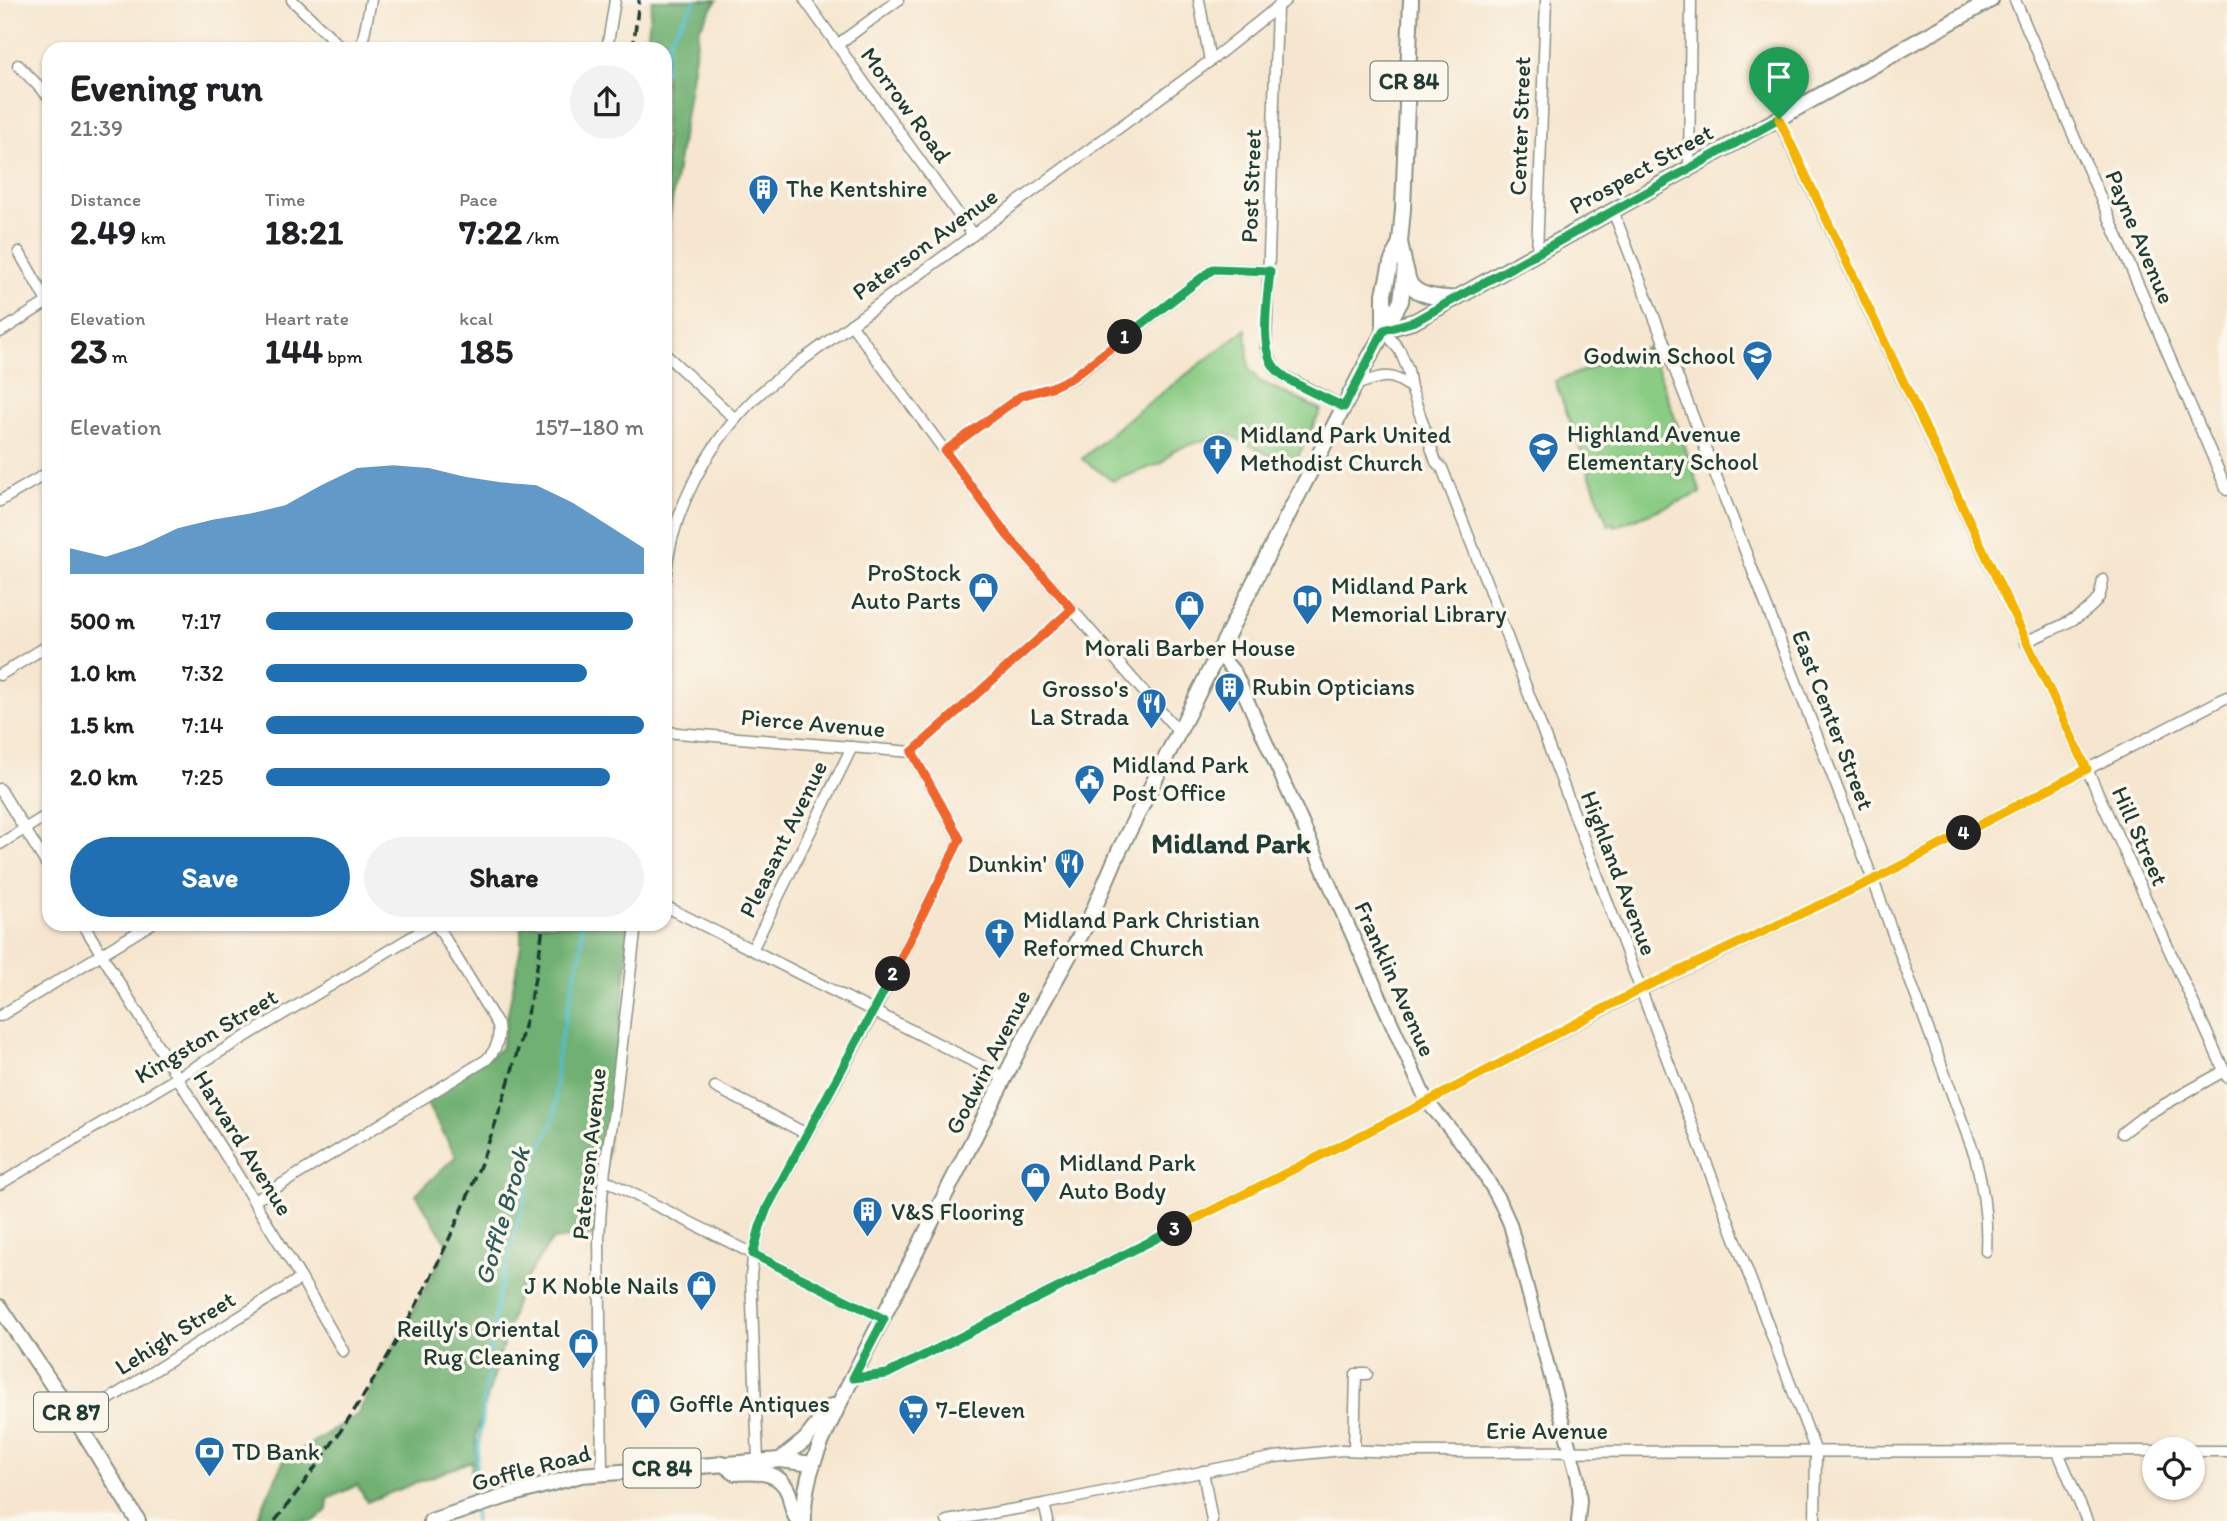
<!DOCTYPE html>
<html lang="en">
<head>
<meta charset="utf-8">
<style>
  :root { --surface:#fff; --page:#f2f2f2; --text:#202124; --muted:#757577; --accent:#1f6fb2 }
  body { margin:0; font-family:Itim,sans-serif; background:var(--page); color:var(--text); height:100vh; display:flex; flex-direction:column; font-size:26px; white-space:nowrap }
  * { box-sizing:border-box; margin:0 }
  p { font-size:23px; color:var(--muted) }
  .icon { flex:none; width:38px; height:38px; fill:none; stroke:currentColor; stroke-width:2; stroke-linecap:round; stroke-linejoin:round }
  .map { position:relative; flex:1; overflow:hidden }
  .details { position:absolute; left:42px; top:42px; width:630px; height:889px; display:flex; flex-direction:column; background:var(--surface); border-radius:21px; box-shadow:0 2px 5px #0004 }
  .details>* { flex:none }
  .controls { position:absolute; left:2142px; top:1437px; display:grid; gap:14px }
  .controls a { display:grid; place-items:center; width:63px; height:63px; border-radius:50%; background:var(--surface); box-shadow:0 2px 5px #0004; font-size:35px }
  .pin { position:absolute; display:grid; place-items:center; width:60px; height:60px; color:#fff; margin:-72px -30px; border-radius:50% 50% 50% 0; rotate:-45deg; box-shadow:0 0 7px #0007 }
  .pin .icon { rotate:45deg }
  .km { position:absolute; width:35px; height:35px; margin:-18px; border-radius:50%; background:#222; color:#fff; font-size:19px; line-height:35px; text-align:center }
  .round { display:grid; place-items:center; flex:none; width:74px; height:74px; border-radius:37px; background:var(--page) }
  .head { display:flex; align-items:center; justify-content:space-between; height:119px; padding:0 28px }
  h1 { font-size:38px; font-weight:700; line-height:52px }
  .metrics { display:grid; grid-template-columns:repeat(3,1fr); gap:10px; height:119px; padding:7px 28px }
  .metrics div { display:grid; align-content:center }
  .metrics b { font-size:35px; font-weight:700 }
  .metrics small { font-size:19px; font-weight:400 }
  .metrics p { font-size:19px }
  .chart { height:196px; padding:14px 28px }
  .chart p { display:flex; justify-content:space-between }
  .chart svg { width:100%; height:126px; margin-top:7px; fill:var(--accent); opacity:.7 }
  .cta { display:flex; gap:14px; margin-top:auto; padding:14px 28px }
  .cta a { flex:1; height:80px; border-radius:42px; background:var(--accent); color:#fff; font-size:28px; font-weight:700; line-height:80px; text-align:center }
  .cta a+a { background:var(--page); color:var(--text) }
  ul { padding:0 28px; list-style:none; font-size:23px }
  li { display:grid; grid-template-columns:112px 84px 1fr; align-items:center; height:52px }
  li i { height:18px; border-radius:9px; background:var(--accent) }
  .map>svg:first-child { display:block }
  .green { fill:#8acc84; stroke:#54845c; stroke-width:2 }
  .forest { fill:#6fb072; stroke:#477653; stroke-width:2 }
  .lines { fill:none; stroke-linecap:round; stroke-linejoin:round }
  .stream { stroke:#51beca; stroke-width:3.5 }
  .minor-casing { stroke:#8a9282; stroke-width:13 }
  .tertiary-casing { stroke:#8a9282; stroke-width:16 }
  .secondary-casing { stroke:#8a9282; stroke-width:18 }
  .primary-casing { stroke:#8a9282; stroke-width:18 }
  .minor { stroke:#fff; stroke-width:10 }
  .tertiary { stroke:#fff; stroke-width:12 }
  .secondary { stroke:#fff; stroke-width:14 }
  .primary { stroke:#fff; stroke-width:14 }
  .rail { stroke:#1f3d34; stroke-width:3.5; stroke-dasharray:10 5; stroke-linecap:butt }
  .split-1-casing { stroke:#fff; stroke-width:14 }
  .split-2-casing { stroke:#fff; stroke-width:14 }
  .split-3-casing { stroke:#fff; stroke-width:14 }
  .split-4-casing { stroke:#fff; stroke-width:14 }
  .split-5-casing { stroke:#fff; stroke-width:14 }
  .split-1 { stroke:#22a559; stroke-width:9 }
  .split-2 { stroke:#f0652b; stroke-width:9 }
  .split-3 { stroke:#22a559; stroke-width:9 }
  .split-4 { stroke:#f5b400; stroke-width:9 }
  .split-5 { stroke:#f5b400; stroke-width:9 }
  .labels { text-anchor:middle; stroke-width:7; stroke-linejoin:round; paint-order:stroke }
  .shield { fill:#fbf7ec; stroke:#61756b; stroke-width:2 }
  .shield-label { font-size:23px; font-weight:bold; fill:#1f3d34 }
  .street-label { font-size:24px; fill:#1f3d34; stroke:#fbf7ec }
  .poi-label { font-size:24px; fill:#1f3d34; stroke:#fbf7ec; text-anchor:start }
  .water-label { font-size:26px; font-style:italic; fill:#2c5d5a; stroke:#fbf7ec }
  .quarter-label { font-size:28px; font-weight:bold; fill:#1f3d34; stroke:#fbf7ec }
</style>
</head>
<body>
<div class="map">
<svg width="2227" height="1521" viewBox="0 0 2227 1521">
  <rect width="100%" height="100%" fill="#fbf7ec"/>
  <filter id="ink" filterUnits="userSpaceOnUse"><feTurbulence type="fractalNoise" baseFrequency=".0143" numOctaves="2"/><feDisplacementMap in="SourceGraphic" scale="14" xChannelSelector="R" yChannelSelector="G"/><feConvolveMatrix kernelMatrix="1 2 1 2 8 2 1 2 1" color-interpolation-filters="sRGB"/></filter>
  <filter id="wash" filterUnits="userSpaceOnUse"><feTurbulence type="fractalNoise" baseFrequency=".00686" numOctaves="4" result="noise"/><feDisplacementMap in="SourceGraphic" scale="28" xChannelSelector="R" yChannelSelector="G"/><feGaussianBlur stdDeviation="1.57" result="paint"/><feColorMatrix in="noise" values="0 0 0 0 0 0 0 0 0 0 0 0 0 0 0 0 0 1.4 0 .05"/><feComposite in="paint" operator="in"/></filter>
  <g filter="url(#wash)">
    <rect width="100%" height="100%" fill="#f6e6cf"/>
    <g class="green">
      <polygon points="1246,329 1249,369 1259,381 1321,410 1293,467 1226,433 1174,450 1162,463 1113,481 1082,459 1124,422"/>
      <polygon points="1650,346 1701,493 1615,527 1613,523 1608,525 1555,381"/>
    </g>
    <g class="forest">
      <polygon points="652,0 717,0 699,29 665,245 665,49 646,49"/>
      <polygon points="521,924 631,924 598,1235 552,1240 521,1286 476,1435 475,1481 470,1482 472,1461 367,1502 357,1485 328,1499 327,1510 314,1521 256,1521 284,1460 357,1415 448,1246 416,1194 456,1156 423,1097 501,1049 521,946"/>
    </g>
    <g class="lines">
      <g class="stream">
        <polyline points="665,72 668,41 696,0"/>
        <polyline points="473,1503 472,1496 497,1301 533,1166 555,1116 557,1056 581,949 582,924"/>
        <polyline points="474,1511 475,1521"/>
      </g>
    </g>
  </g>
  <g filter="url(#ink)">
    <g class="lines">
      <defs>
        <g id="minor">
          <polyline points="292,0 343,49"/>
          <polyline points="805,0 973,235"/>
          <polyline points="1199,0 1210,61"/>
          <polyline points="2015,0 2227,490"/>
          <polyline points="1277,7 1266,348 1274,367 1282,375 1344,407"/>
          <polyline points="837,45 898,0"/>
          <polyline points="361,49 371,0"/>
          <polyline points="607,49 615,0"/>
          <polyline points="18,65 49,97"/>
          <polyline points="1778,119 2087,769 2227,1077"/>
          <polyline points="1689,168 1691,0"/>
          <path d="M 1613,211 L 1873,880 L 1975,1156 C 1983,1187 1988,1218 1986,1251"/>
          <polyline points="19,252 49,305"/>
          <polyline points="1537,254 1546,0"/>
          <polyline points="851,324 1007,535 1179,732"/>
          <polyline points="1384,330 1400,351 1408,370 1411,388 1436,462 1442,468 1481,568 1816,1452 1815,1521"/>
          <polyline points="0,332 49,301"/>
          <polyline points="665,354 735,419"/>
          <path d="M 1355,385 C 1380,377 1389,370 1411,388"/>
          <polyline points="945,451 1021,396 1052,387 1074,377 1213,269 1270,271"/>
          <polyline points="0,501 49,472"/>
          <path d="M 665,580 C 671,511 706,447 754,399 C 769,384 787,372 804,359 L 1210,61 L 1286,0"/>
          <path d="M 2025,642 C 2046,632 2087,618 2099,597 C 2101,592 2102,586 2103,580"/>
          <polyline points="0,675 49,645"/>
          <polyline points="665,732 912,752 1072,609"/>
          <polyline points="0,789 49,868"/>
          <polyline points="0,844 49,814"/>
          <polyline points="665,906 1006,1078"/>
          <polyline points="83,924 301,1278 343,1351"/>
          <polyline points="752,950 852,747"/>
          <polyline points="0,1016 151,924"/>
          <polyline points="715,1087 807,1134"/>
          <polyline points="2122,1133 2144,1116 2224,1071"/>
          <polyline points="603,1179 884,1319"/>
          <polyline points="0,1184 433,924"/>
          <path d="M 254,1201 L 486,1060 C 497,1049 500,1040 498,1025 L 436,924"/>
          <polyline points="853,1378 887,1374 1427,1102 1641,990 1873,880 2227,697"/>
          <polyline points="76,1420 301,1278"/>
          <polyline points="1354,1450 1356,1374 1367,1374"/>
          <polyline points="2193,1451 2227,1451"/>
          <polyline points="2058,1452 2087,1521"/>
          <path d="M 758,1461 L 751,1276 C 753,1252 758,1230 767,1208 L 874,1012 L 960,839 L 912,752"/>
          <polyline points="1203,1471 1212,1521"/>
          <path d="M 602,1473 L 599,1238 C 601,1195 606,1154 614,1112 L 636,924"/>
          <polyline points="1044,1504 1048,1521"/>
          <polyline points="947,1521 1044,1504 1275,1457 1342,1450 1400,1452 2154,1451"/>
        </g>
        <path id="tertiary" d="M 1219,654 L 1235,673 L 1427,1102 C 1461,1140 1491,1177 1510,1224 L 1578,1479 L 1580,1501 L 1578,1521"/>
        <polyline id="secondary" points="1384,330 1415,321 1991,0"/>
        <g id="primary">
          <path d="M 1406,269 C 1407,273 1408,281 1411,285 C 1421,298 1441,297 1455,299"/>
          <polyline points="1384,328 1384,294 1391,263 1400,242 1403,209 1411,0"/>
          <polyline points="0,1307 76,1420 138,1521"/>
          <polyline points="780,1460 805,1440 832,1406"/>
          <path d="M 722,1463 L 735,1473 C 756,1472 780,1469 789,1494 C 792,1504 792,1512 798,1521"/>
          <polyline points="431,1521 507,1496 581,1475 780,1460 813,1464"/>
          <path d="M 804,1521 C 802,1475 824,1436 843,1396 L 1042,1004 L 1090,918 L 1119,851 L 1276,538 L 1368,360 L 1401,301 L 1405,267 L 1400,242"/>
        </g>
      </defs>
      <use href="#minor" class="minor-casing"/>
      <use href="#tertiary" class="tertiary-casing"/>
      <use href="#secondary" class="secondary-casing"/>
      <use href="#primary" class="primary-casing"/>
      <use href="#minor" class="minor"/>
      <use href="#tertiary" class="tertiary"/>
      <use href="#secondary" class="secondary"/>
      <use href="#primary" class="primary"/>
      <g class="rail">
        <polyline points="633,49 639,0"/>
        <path d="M 275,1521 C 381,1385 462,1240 511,1074 C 525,1025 538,975 543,924"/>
      </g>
    </g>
  </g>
  <g class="lines" filter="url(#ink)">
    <defs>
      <path id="split-1" d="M 1125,337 L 1213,269 L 1270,271 C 1268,297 1258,349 1276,369 C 1288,383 1326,398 1344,407 L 1384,330 L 1415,321 L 1779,119"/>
      <polyline id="split-2" points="893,974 960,839 912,752 1072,609 1007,535 945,451 1021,396 1052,387 1073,377 1125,337"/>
      <polyline id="split-3" points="893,974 767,1208 760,1227 753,1254 884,1319 853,1378 887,1374 1175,1229"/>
      <polyline id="split-4" points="1175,1229 1427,1102 1641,989 1873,880 1964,833"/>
      <polyline id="split-5" points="1779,119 2087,769 1964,833"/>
    </defs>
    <use href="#split-1" class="split-1-casing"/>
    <use href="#split-2" class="split-2-casing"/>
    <use href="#split-3" class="split-3-casing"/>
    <use href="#split-4" class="split-4-casing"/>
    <use href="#split-5" class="split-5-casing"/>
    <use href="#split-1" class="split-1"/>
    <use href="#split-2" class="split-2"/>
    <use href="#split-3" class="split-3"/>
    <use href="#split-4" class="split-4"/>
    <use href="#split-5" class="split-5"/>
  </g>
  <defs>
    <symbol id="building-pin" viewBox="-11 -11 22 30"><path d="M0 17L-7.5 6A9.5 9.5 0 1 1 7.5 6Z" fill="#1f6fb2" stroke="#fbf7ec"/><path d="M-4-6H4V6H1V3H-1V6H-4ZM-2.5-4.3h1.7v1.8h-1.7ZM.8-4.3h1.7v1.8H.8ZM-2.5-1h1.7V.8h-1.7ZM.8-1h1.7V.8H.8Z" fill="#fff"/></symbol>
    <symbol id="school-pin" viewBox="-11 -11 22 30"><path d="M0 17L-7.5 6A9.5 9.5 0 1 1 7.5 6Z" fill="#1f6fb2" stroke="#fbf7ec"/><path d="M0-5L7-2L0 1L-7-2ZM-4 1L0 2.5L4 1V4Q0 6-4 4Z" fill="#fff"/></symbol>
    <symbol id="church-pin" viewBox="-11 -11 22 30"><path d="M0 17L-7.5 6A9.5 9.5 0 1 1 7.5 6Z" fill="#1f6fb2" stroke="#fbf7ec"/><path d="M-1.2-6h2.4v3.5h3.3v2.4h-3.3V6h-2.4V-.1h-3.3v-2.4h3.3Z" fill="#fff"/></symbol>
    <symbol id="shop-pin" viewBox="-11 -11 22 30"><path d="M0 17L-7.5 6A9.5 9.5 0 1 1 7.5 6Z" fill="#1f6fb2" stroke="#fbf7ec"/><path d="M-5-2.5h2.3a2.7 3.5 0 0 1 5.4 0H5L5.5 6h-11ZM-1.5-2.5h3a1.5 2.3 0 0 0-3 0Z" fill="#fff"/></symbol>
    <symbol id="library-pin" viewBox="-11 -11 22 30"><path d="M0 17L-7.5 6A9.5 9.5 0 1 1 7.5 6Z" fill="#1f6fb2" stroke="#fbf7ec"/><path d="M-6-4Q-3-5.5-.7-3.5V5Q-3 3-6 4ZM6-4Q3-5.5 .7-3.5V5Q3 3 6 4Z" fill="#fff"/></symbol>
    <symbol id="restaurant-pin" viewBox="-11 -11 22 30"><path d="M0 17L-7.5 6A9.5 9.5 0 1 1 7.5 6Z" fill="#1f6fb2" stroke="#fbf7ec"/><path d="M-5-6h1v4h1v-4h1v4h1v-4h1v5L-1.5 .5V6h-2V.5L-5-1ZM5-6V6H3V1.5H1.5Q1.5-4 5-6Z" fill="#fff"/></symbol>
    <symbol id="civic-pin" viewBox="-11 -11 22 30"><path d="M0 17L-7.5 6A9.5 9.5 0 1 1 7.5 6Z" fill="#1f6fb2" stroke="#fbf7ec"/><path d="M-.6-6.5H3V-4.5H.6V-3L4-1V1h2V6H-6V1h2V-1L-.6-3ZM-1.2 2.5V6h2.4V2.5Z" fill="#fff"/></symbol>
    <symbol id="supermarket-pin" viewBox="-11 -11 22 30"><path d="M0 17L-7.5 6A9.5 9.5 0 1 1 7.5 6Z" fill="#1f6fb2" stroke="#fbf7ec"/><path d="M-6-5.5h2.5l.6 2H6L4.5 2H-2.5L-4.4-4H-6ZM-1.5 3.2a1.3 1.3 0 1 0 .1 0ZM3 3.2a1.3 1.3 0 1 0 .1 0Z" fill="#fff"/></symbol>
    <symbol id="bank-pin" viewBox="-11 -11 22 30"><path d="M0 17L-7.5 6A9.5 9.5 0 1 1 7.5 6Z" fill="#1f6fb2" stroke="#fbf7ec"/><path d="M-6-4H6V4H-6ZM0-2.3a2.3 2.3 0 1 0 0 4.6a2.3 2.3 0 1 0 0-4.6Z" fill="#fff"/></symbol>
  </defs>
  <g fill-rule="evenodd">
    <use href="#building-pin" x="746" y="172" width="35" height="47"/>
    <use href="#school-pin" x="1740" y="338" width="35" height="47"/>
    <use href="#school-pin" x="1526" y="430" width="35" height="47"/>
    <use href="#church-pin" x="1200" y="432" width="35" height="47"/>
    <use href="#shop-pin" x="966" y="570" width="35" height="47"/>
    <use href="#library-pin" x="1290" y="582" width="35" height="47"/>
    <use href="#shop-pin" x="1172" y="588" width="35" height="47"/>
    <use href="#building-pin" x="1212" y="670" width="35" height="47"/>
    <use href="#restaurant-pin" x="1134" y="686" width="35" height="47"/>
    <use href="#civic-pin" x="1072" y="762" width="35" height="47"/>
    <use href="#restaurant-pin" x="1052" y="846" width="35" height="47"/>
    <use href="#church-pin" x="982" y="916" width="35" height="47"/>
    <use href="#shop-pin" x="1018" y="1160" width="35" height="47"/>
    <use href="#building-pin" x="850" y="1194" width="35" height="47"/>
    <use href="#shop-pin" x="684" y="1268" width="35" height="47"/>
    <use href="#shop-pin" x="566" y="1326" width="35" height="47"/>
    <use href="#shop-pin" x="628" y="1386" width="35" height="47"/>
    <use href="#supermarket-pin" x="896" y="1392" width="35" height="47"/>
    <use href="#bank-pin" x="192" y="1434" width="35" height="47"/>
  </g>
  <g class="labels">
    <g class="shield">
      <rect x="1370.5" y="61.5" width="77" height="39" rx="5"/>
      <rect x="34" y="1392.5" width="74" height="39" rx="5"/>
      <rect x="623.5" y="1448.5" width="77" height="39" rx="5"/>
    </g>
    <g class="shield-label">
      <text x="1409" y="89">CR 84</text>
      <text x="71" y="1420">CR 87</text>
      <text x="662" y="1476">CR 84</text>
    </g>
    <g class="street-label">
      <text transform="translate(906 105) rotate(54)" y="8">Morrow Road</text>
      <text transform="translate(1520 126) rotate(-88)" y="8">Center Street</text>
      <text transform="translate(1641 169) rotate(-29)" y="8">Prospect Street</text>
      <text transform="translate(1251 186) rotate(-88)" y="8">Post Street</text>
      <text transform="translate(2140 237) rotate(67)" y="8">Payne Avenue</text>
      <text transform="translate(925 244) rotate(-36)" y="8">Paterson Avenue</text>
      <text transform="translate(1833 720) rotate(69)" y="8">East Center Street</text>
      <text transform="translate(813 723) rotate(5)" y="8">Pierce Avenue</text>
      <text transform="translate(2140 836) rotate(66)" y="8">Hill Street</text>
      <text transform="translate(783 839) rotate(-64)" y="8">Pleasant Avenue</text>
      <text transform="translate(1619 873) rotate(69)" y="8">Highland Avenue</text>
      <text transform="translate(1395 979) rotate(66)" y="8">Franklin Avenue</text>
      <text transform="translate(206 1036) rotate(-31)" y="8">Kingston Street</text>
      <text transform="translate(988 1062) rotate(-63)" y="8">Godwin Avenue</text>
      <text transform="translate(243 1143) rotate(58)" y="8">Harvard Avenue</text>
      <text transform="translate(589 1154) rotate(-84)" y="8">Paterson Avenue</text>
      <text transform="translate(175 1333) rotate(-32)" y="8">Lehigh Street</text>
      <text x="1547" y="1439">Erie Avenue</text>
      <text transform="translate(531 1468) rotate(-15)" y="8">Goffle Road</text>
    </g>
    <g class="poi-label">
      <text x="786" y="197">The Kentshire</text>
      <text x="1735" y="364" text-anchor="end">Godwin School</text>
      <text x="1567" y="442">Highland Avenue<tspan x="1567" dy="28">Elementary School</tspan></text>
      <text x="1240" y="443">Midland Park United<tspan x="1240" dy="28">Methodist Church</tspan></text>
      <text x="961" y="581" text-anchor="end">ProStock<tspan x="961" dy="28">Auto Parts</tspan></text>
      <text x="1331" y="594">Midland Park<tspan x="1331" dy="28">Memorial Library</tspan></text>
      <text x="1190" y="656" text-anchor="middle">Morali Barber House</text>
      <text x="1252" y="695">Rubin Opticians</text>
      <text x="1129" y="697" text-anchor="end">Grosso's<tspan x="1129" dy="28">La Strada</tspan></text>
      <text x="1112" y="773">Midland Park<tspan x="1112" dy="28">Post Office</tspan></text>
      <text x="1047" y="872" text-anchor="end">Dunkin'</text>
      <text x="1023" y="928">Midland Park Christian<tspan x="1023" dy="28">Reformed Church</tspan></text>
      <text x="1059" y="1171">Midland Park<tspan x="1059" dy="28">Auto Body</tspan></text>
      <text x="891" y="1220">V&amp;S Flooring</text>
      <text x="679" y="1294" text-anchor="end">J K Noble Nails</text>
      <text x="560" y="1337" text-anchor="end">Reilly's Oriental<tspan x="560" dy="28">Rug Cleaning</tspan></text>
      <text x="669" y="1412">Goffle Antiques</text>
      <text x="936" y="1418">7-Eleven</text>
      <text x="232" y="1460">TD Bank</text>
    </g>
    <g class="water-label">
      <text transform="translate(502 1216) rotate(-74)" y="9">Goffle Brook</text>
    </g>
    <g class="quarter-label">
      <text x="1231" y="853">Midland Park</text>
    </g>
  </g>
</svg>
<div class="controls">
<a><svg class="icon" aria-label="locate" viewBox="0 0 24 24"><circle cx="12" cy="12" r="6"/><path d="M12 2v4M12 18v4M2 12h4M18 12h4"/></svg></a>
</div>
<div class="pin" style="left:1779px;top:119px;background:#1e9e55"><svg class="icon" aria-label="arrive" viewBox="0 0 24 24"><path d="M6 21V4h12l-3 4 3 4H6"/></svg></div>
<b class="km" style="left:1125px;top:337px">1</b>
<b class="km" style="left:893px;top:974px">2</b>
<b class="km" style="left:1175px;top:1229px">3</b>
<b class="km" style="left:1964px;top:833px">4</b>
<section class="details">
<div class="head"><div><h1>Evening run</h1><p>21:39</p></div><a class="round"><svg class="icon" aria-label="share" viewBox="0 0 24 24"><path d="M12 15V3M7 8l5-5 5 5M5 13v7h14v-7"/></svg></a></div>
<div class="metrics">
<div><p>Distance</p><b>2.49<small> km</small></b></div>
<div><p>Time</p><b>18:21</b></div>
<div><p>Pace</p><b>7:22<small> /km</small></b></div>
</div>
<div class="metrics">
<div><p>Elevation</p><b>23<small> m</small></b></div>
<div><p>Heart rate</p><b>144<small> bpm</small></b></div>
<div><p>kcal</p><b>185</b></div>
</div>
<div class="chart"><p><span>Elevation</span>157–180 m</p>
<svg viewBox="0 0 160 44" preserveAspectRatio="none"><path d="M0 44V35L10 38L20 34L30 28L40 25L50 23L60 20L70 13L80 7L90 6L100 7L110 10L120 12L130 13L140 19L150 27L160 35V44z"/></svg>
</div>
<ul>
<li><b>500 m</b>7:17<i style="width:97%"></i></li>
<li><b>1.0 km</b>7:32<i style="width:85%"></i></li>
<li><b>1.5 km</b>7:14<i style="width:100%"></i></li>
<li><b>2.0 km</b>7:25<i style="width:91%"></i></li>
</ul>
<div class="cta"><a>Save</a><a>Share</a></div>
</section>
</div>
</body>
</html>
